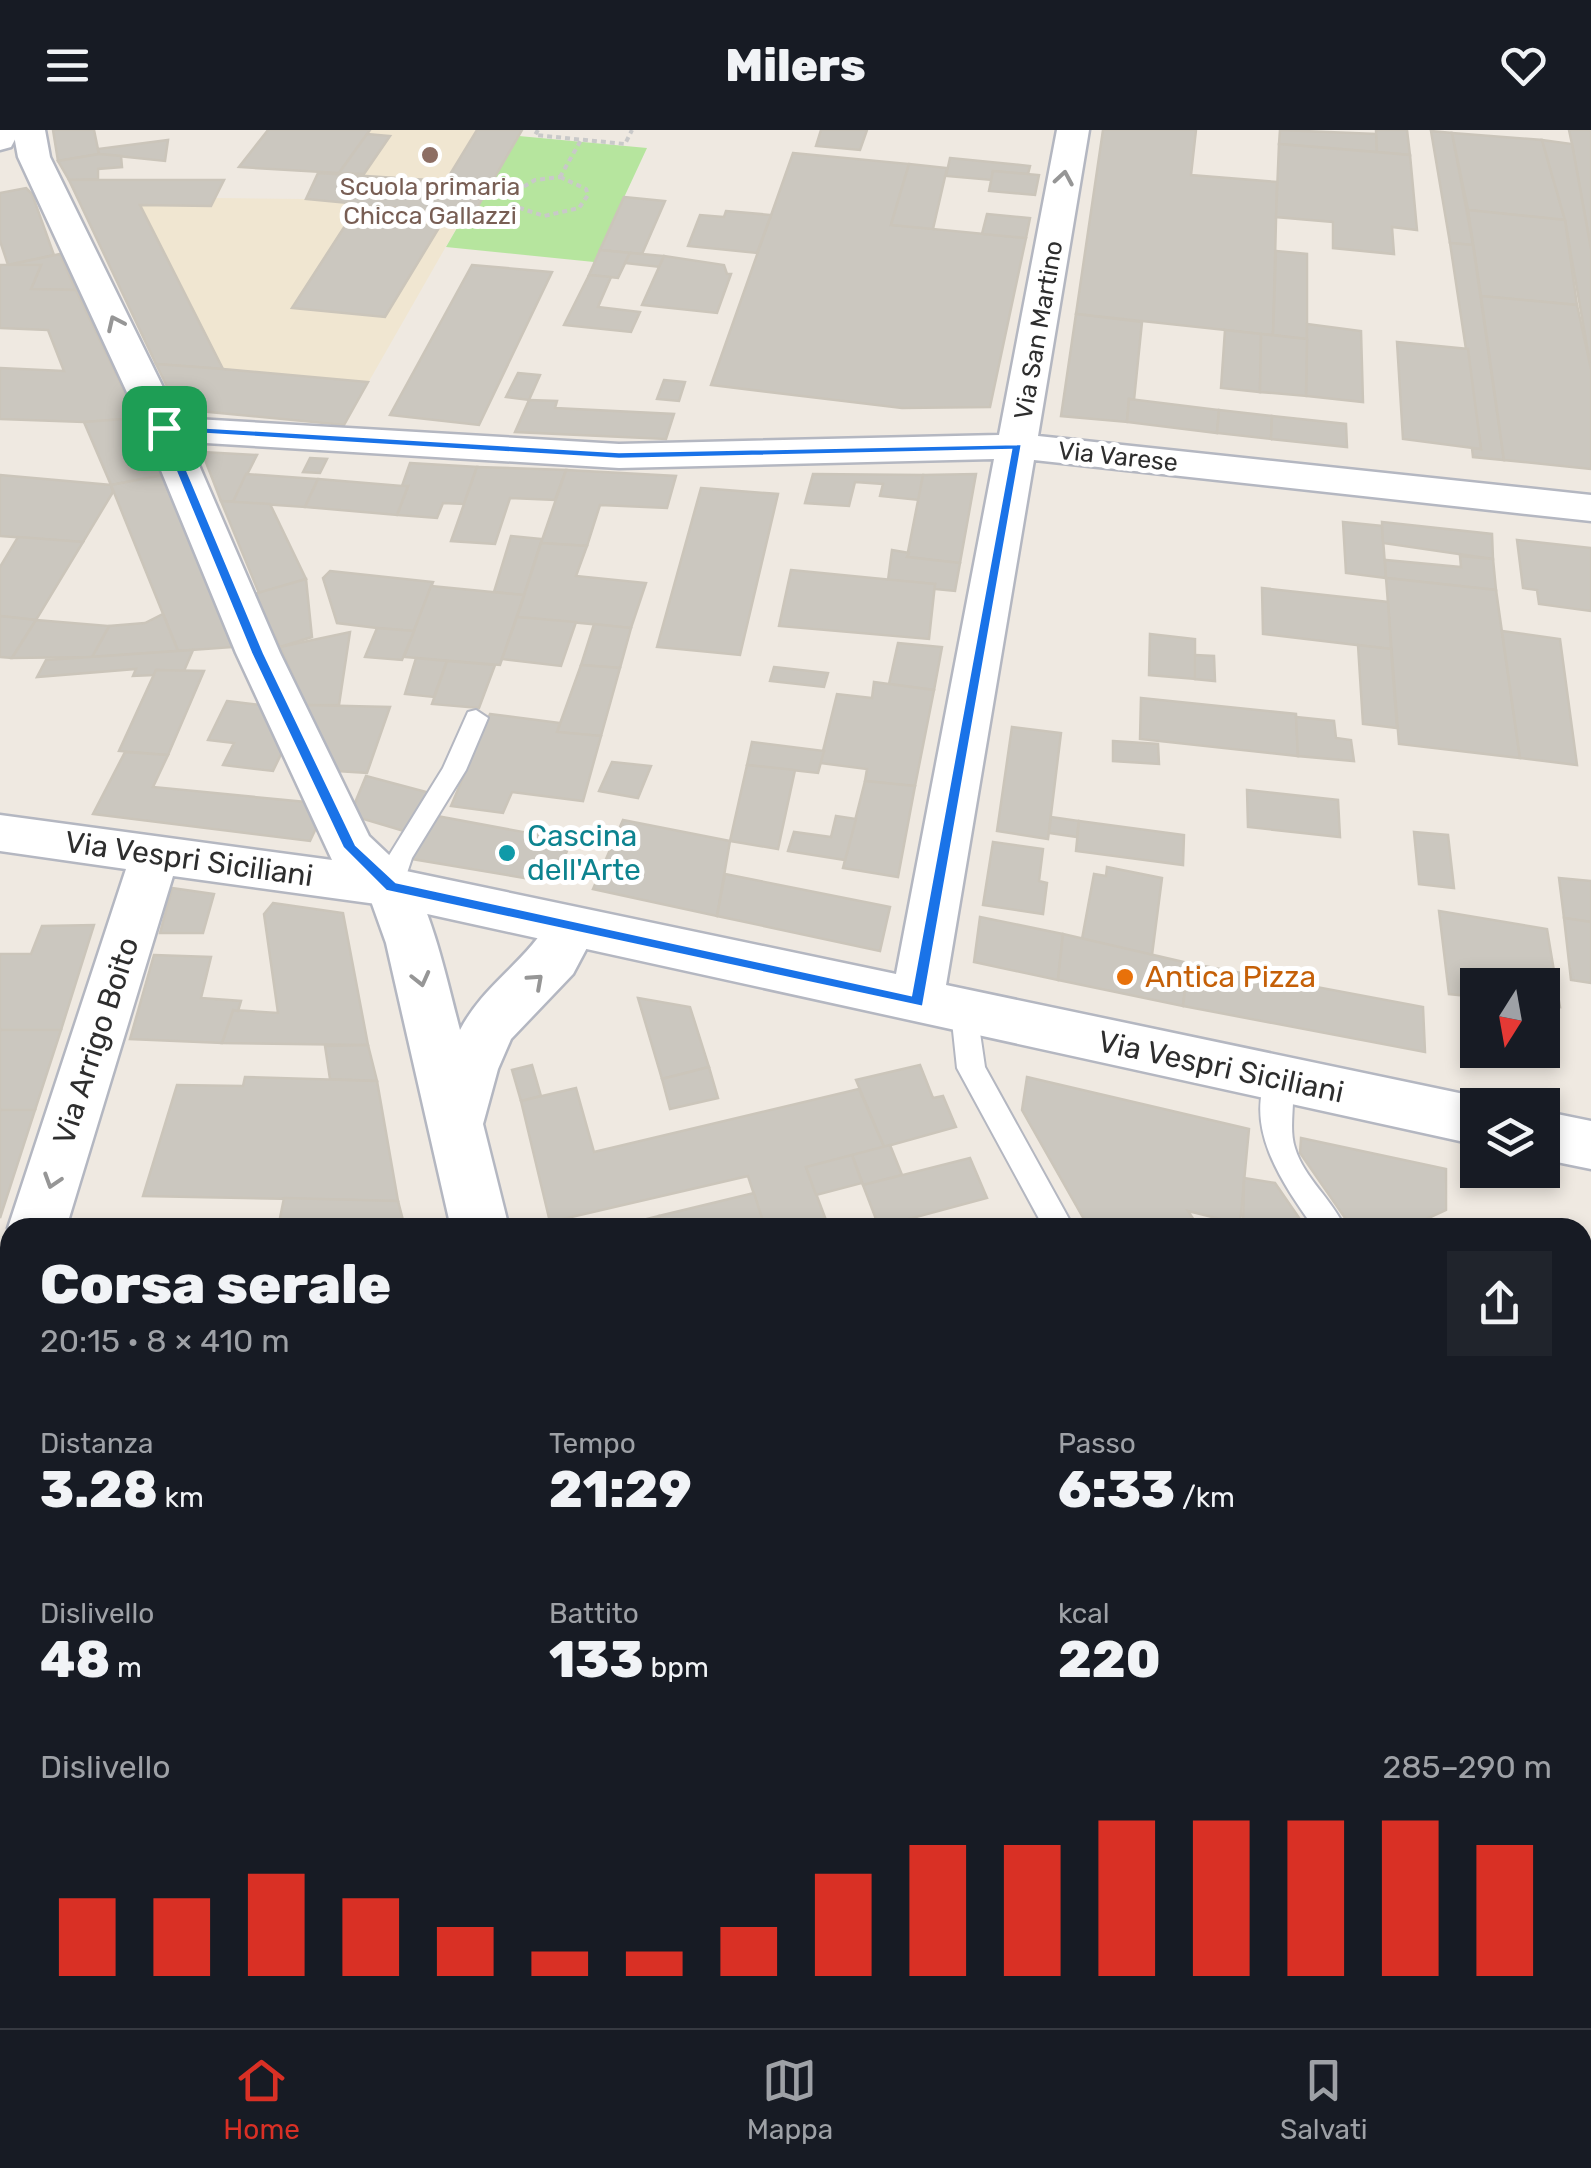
<!DOCTYPE html>
<html lang="it">
<head>
<meta charset="utf-8">
<style>
  :root { --surface:#171b24; --page:#20242c; --text:#f1f3f6; --muted:#9ea1a6; --line:#363941; --accent:#d93025 }
  body { margin:0; font-family:Rubik,sans-serif; background:var(--page); color:var(--text); height:100vh; display:flex; flex-direction:column; font-size:38px; white-space:nowrap }
  * { box-sizing:border-box; margin:0 }
  p { font-size:32px; color:var(--muted) }
  .icon { flex:none; width:55px; height:55px; fill:none; stroke:currentColor; stroke-width:2; stroke-linecap:round; stroke-linejoin:round }
  .map { position:relative; flex:1; overflow:hidden }
  .panel { position:absolute; left:0px; top:1088px; width:1592px; height:812px; display:flex; flex-direction:column; background:var(--surface); border-radius:30px 30px 0 0; box-shadow:0 5px 15px #0003 }
  .panel>* { flex:none }
  .needle { width:65px; rotate:191deg }
  .fabs { position:absolute; left:1460px; top:838px; display:grid; gap:20px }
  .fabs a { display:grid; place-items:center; width:100px; height:100px; border-radius:0px; background:var(--surface); box-shadow:0 5px 15px #0003; font-size:50px }
  .pin { position:absolute; display:grid; place-items:center; width:85px; height:85px; color:#fff; margin:-42px; border-radius:20px; box-shadow:0 5px 15px #0006 }
  .round { display:grid; place-items:center; flex:none; width:105px; height:105px; border-radius:0px; background:var(--page) }
  .overview { display:flex; align-items:center; justify-content:space-between; height:170px; padding:0 40px }
  h1 { font-size:55px; font-weight:800; line-height:75px }
  .stats { display:grid; grid-template-columns:repeat(3,1fr); gap:15px; height:170px; padding:10px 40px }
  .stats div { display:grid; align-content:center }
  .stats b { font-size:50px; font-weight:800 }
  .stats small { font-size:28px; font-weight:400 }
  .stats p { font-size:28px }
  .chart { height:280px; padding:20px 40px }
  .chart p { display:flex; justify-content:space-between }
  .chart svg { width:100%; height:180px; margin-top:10px; stroke:var(--accent); stroke-width:6 }
  header { display:flex; justify-content:space-between; align-items:center; height:130px; padding:0 40px; background:var(--surface); font-size:45px; font-weight:800 }
  .tabs { display:flex; justify-content:space-around; align-items:center; height:140px; border-top:2px solid var(--line); background:var(--surface); font-size:28px; color:var(--muted) }
  .tabs a { display:grid; justify-items:center; gap:5px }
  .tabs .selected { color:var(--accent) }
  .map>svg:first-child { display:block }
  .education { fill:#f0e6d1 }
  .green { fill:#b6e59e }
  .building { fill:#cbc7bf; stroke:#cbc5ba; stroke-width:2.5 }
  .lines { fill:none; stroke-linecap:round; stroke-linejoin:round }
  .lane-casing { stroke:#b4b7c1; stroke-width:4 }
  .street-casing { stroke:#b4b7c1; stroke-width:5 }
  .secondary-casing { stroke:#b4b7c1; stroke-width:5 }
  .path { stroke:#c9c9c9; stroke-width:4; stroke-dasharray:5 4; stroke-linecap:butt }
  .lane { fill:#fff; fill-rule:evenodd }
  .street { fill:#fff; fill-rule:evenodd }
  .secondary { fill:#fff; fill-rule:evenodd }
  .oneway { stroke:#969696 }
  .route { fill:#1a73e8; stroke:#fff; stroke-width:2.5; fill-rule:evenodd }
  .education-dot { fill:#8d6e63; stroke:#fff; stroke-width:4 }
  .culture-dot { fill:#0f9aa8; stroke:#fff; stroke-width:4 }
  .food-dot { fill:#e8710a; stroke:#fff; stroke-width:4 }
  .labels { text-anchor:middle; stroke-width:10; stroke-linejoin:round; paint-order:stroke }
  .far-education-label { font-size:25px; fill:#785e54; stroke:#fff }
  .far-street-label { font-size:25px; fill:#2e2e2e; stroke:#fff }
  .culture-label { font-size:30px; fill:#0d838f; stroke:#fff; text-anchor:start }
  .street-label { font-size:30px; fill:#2e2e2e; stroke:#fff }
  .food-label { font-size:30px; fill:#c56008; stroke:#fff; text-anchor:start }
</style>
</head>
<body>
<header><svg class="icon" aria-label="menu" viewBox="0 0 24 24"><path d="M4 6h16M4 12h16M4 18h16"/></svg>Milers<svg class="icon" aria-label="heart" viewBox="0 0 24 24"><path d="M12 20l-8-8c-3-5 5-10 8-4 3-6 11-1 8 4z"/></svg></header>
<div class="map">
<svg width="1591" height="1898" viewBox="0 0 1591 1898">
  <rect width="100%" height="100%" fill="#efe9e1"/>
  <polygon class="education" points="370,0 522,0 473,85 464,85 344,295 178,279 140,75 211,76 216,68 306,69 318,43 339,43"/>
  <polygon class="green" points="519,6 647,18 594,132 446,117 465,84 473,85"/>
  <g class="building">
    <polygon points="53,0 94,0 99,24 58,31"/>
    <polygon points="268,0 370,0 339,43 239,37"/>
    <polygon points="477,0 522,0 473,85 306,69 318,43 446,51"/>
    <polygon points="821,0 867,0 860,20 816,16"/>
    <polygon points="1103,0 1196,0 1191,45 1277,52 1273,205 1076,184"/>
    <polygon points="1280,0 1376,4 1377,22 1279,14"/>
    <polygon points="1376,0 1407,0 1410,25 1377,22"/>
    <polygon points="1569,0 1591,0 1591,119 1572,14"/>
    <polygon points="1431,1 1452,3 1473,115 1450,113"/>
    <polygon points="1452,3 1542,10 1565,90 1468,80"/>
    <polygon points="367,4 390,6 364,44 339,43"/>
    <polygon points="168,10 165,31 99,24 98,19"/>
    <polygon points="1542,10 1572,14 1591,119 1591,239 1565,90"/>
    <polygon points="1279,14 1410,25 1417,100 1392,97 1394,124 1333,118 1333,92 1276,87"/>
    <polygon points="793,23 909,34 891,95 1026,108 990,277 902,278 711,255"/>
    <polygon points="99,24 121,26 122,37 98,39 98,49 69,50 58,31"/>
    <polygon points="950,28 1030,36 1028,44 993,41 992,50 946,46"/>
    <polygon points="909,34 947,38 933,99 891,95"/>
    <polygon points="993,41 1039,45 1035,65 989,61"/>
    <polygon points="69,50 224,50 211,76 140,75 223,239 156,234"/>
    <polygon points="26,58 32,64 54,125 8,135 0,111 0,63"/>
    <polygon points="624,67 665,71 642,124 600,120"/>
    <polygon points="1468,80 1565,90 1577,175 1481,166"/>
    <polygon points="429,81 465,84 459,94 423,91"/>
    <polygon points="726,81 771,85 757,123 688,116 700,85 724,87"/>
    <polygon points="987,84 1030,88 1026,108 982,104"/>
    <polygon points="350,88 440,96 385,187 292,178"/>
    <polygon points="1450,113 1473,115 1504,330 1473,327 1472,318 1481,319"/>
    <polygon points="600,120 630,123 618,148 589,145"/>
    <polygon points="1276,121 1307,124 1307,209 1273,205"/>
    <polygon points="630,123 642,124 664,126 660,137 625,133"/>
    <polygon points="60,124 76,160 31,159 41,135 8,135"/>
    <polygon points="664,126 724,135 727,144 731,144 717,183 642,175"/>
    <polygon points="0,135 41,135 31,159 76,160 137,288 84,292 0,289 0,238 64,241 48,200 0,198"/>
    <polygon points="472,135 552,142 479,295 390,285"/>
    <polygon points="589,145 611,147 598,177 640,182 631,202 564,195"/>
    <polygon points="1481,166 1577,175 1591,239 1591,339 1504,330"/>
    <polygon points="1076,184 1142,192 1134,270 1129,269 1127,292 1061,286"/>
    <polygon points="1307,194 1361,201 1363,272 1306,266"/>
    <polygon points="1225,200 1261,204 1260,262 1221,258"/>
    <polygon points="1261,204 1307,209 1306,266 1260,262"/>
    <polygon points="1397,212 1468,219 1481,319 1403,309"/>
    <polygon points="156,234 223,239 368,252 344,295 178,279"/>
    <polygon points="518,243 540,245 529,270 506,267"/>
    <polygon points="664,250 685,252 679,271 657,269"/>
    <polygon points="1129,269 1219,280 1217,303 1127,292"/>
    <polygon points="529,270 557,271 555,278 674,284 666,309 515,302"/>
    <polygon points="1219,280 1272,286 1271,309 1217,303"/>
    <polygon points="1272,286 1346,294 1347,317 1271,309"/>
    <polygon points="137,288 163,345 111,355 84,292"/>
    <polygon points="202,322 257,325 233,372 221,371"/>
    <polygon points="310,328 327,329 320,343 303,342"/>
    <polygon points="410,333 477,337 464,374 443,373 437,388 397,385 408,356 402,356"/>
    <polygon points="477,337 566,340 555,370 510,368 495,414 451,411"/>
    <polygon points="566,340 676,346 667,378 600,375 587,416 541,413"/>
    <polygon points="246,344 318,349 305,377 233,372"/>
    <polygon points="813,344 923,345 919,370 880,366 883,354 855,352 849,376 805,373"/>
    <polygon points="976,344 960,433 907,427 923,345"/>
    <polygon points="0,345 111,355 113,362 83,412 0,406"/>
    <polygon points="163,345 234,517 178,521 111,355"/>
    <polygon points="318,349 402,356 408,356 397,385 305,377"/>
    <polygon points="701,358 778,364 740,525 657,517"/>
    <polygon points="221,371 270,374 306,449 259,463"/>
    <polygon points="1343,392 1382,396 1386,448 1346,443"/>
    <polygon points="1382,392 1492,404 1493,429 1383,413"/>
    <polygon points="511,406 542,409 524,465 494,462"/>
    <polygon points="18,407 83,412 36,490 0,486 0,437"/>
    <polygon points="1517,410 1591,418 1591,481 1539,474 1537,460 1523,458"/>
    <polygon points="541,413 587,416 576,446 646,453 631,498 517,487"/>
    <polygon points="892,420 909,423 907,427 960,433 955,461 934,459 935,454 888,450"/>
    <polygon points="1460,426 1493,429 1496,460 1386,448 1385,430 1461,437"/>
    <polygon points="791,440 935,454 929,509 779,496"/>
    <polygon points="330,441 433,452 414,501 377,498 337,493 323,448"/>
    <polygon points="1386,448 1496,460 1520,628 1399,614"/>
    <polygon points="306,449 312,507 280,517 254,464"/>
    <polygon points="431,456 524,465 500,535 404,527"/>
    <polygon points="1262,458 1388,472 1391,519 1263,504"/>
    <polygon points="163,484 178,521 92,527 109,496 145,493"/>
    <polygon points="0,486 36,490 12,528 0,527"/>
    <polygon points="517,487 576,492 561,536 502,529"/>
    <polygon points="36,490 109,496 92,527 12,528"/>
    <polygon points="594,494 631,498 620,538 581,535"/>
    <polygon points="377,498 414,501 402,530 365,527"/>
    <polygon points="1502,501 1560,509 1577,635 1520,628"/>
    <polygon points="350,502 339,575 306,575 280,517"/>
    <polygon points="1150,504 1195,509 1195,549 1149,545"/>
    <polygon points="898,513 942,517 934,560 889,554"/>
    <polygon points="1358,515 1391,519 1397,598 1363,594"/>
    <polygon points="193,520 184,541 156,540 154,545 133,546 136,539 37,547 46,530"/>
    <polygon points="1195,525 1214,526 1215,551 1195,549"/>
    <polygon points="416,528 447,531 434,567 405,564"/>
    <polygon points="447,531 495,535 479,578 432,574"/>
    <polygon points="581,535 620,538 601,606 557,602"/>
    <polygon points="774,537 828,543 824,557 770,551"/>
    <polygon points="156,540 204,541 168,625 119,621"/>
    <polygon points="874,552 934,560 915,656 865,651 867,639 820,633 837,564 872,568"/>
    <polygon points="1141,568 1296,584 1298,626 1140,609"/>
    <polygon points="227,571 261,575 283,620 273,641 223,635 234,613 208,610"/>
    <polygon points="306,575 390,577 367,643 337,641"/>
    <polygon points="490,584 560,593 557,602 601,606 583,671 512,662 503,683 451,676"/>
    <polygon points="1296,587 1334,591 1336,608 1351,610 1354,631 1298,626"/>
    <polygon points="1012,597 1061,603 1048,709 997,701"/>
    <polygon points="1113,611 1158,614 1159,634 1113,631"/>
    <polygon points="752,612 824,621 818,643 747,635"/>
    <polygon points="125,622 168,625 153,657 316,673 317,696 310,711 93,684"/>
    <polygon points="612,632 651,636 638,668 599,661"/>
    <polygon points="747,635 795,640 778,719 730,711"/>
    <polygon points="366,646 430,663 404,701 350,685"/>
    <polygon points="865,651 915,656 898,747 843,738"/>
    <polygon points="1247,660 1338,670 1340,707 1248,697"/>
    <polygon points="437,686 571,711 554,753 412,729"/>
    <polygon points="836,686 856,689 845,730 788,721 794,702 831,707"/>
    <polygon points="1051,687 1079,691 1077,707 1049,703"/>
    <polygon points="623,690 730,711 717,786 593,759"/>
    <polygon points="1079,691 1184,705 1183,735 1076,721"/>
    <polygon points="1414,702 1448,705 1454,758 1419,754"/>
    <polygon points="993,712 1043,719 1039,751 1047,753 1043,784 983,775"/>
    <polygon points="1107,737 1162,748 1152,825 1082,809 1094,744 1106,746"/>
    <polygon points="725,744 890,777 880,821 717,786"/>
    <polygon points="1559,748 1591,751 1591,792 1564,788"/>
    <polygon points="172,758 214,764 203,803 160,803"/>
    <polygon points="273,773 343,783 368,915 222,913 233,880 278,883 264,784"/>
    <polygon points="1439,781 1547,799 1560,877 1542,875 1542,855 1478,855 1478,867 1449,864"/>
    <polygon points="980,787 1063,804 1058,850 974,832"/>
    <polygon points="1564,788 1591,792 1591,853 1571,850"/>
    <polygon points="94,795 61,900 0,900 0,824 31,824 42,796"/>
    <polygon points="1063,804 1188,833 1183,876 1058,850"/>
    <polygon points="154,825 211,827 201,868 241,871 238,881 233,880 222,913 130,909"/>
    <polygon points="1188,833 1423,877 1425,922 1183,876"/>
    <polygon points="638,868 690,877 709,937 662,949"/>
    <polygon points="0,900 61,900 35,980 0,980"/>
    <polygon points="368,915 377,951 330,949 325,916"/>
    <polygon points="532,935 541,966 521,971 512,940"/>
    <polygon points="920,935 933,968 943,966 956,997 884,1017 856,950"/>
    <polygon points="709,937 718,968 670,979 662,949"/>
    <polygon points="245,947 377,951 398,1071 143,1066 177,955 243,956"/>
    <polygon points="1027,947 1249,999 1240,1094 1188,1081 1199,1098 1089,1098 1022,980"/>
    <polygon points="576,958 594,1022 859,959 884,1017 806,1037 829,1098 765,1098 748,1046 550,1092 521,971"/>
    <polygon points="0,980 35,980 0,1088"/>
    <polygon points="1301,1008 1446,1039 1446,1080 1407,1098 1352,1098 1300,1023"/>
    <polygon points="890,1015 902,1045 863,1055 852,1025"/>
    <polygon points="852,1025 862,1053 816,1065 806,1037"/>
    <polygon points="970,1028 987,1068 879,1097 863,1055"/>
    <polygon points="1244,1048 1275,1053 1306,1098 1243,1098"/>
    <polygon points="754,1063 765,1098 663,1098 659,1086"/>
    <polygon points="284,1068 398,1071 405,1098 278,1098"/>
    <polygon points="659,1086 663,1098 610,1098"/>
    <polygon points="1582,1116 1591,1127 1591,1214 1582,1203"/>
    <polygon points="3,1380 10,1380 10,1635 0,1635"/>
    <polygon points="1591,1474 1591,1559 1582,1563 1582,1478"/>
    <polygon points="1591,1559 1591,1742 1582,1746 1582,1563"/>
    <polygon points="1591,1742 1591,1843 1582,1848 1582,1746"/>
    <polygon points="62,1890 144,1890 143,1898 60,1898"/>
    <polygon points="144,1890 462,1890 461,1898 143,1898"/>
    <polygon points="746,1890 999,1890 1001,1898 748,1898"/>
    <polygon points="1034,1890 1102,1890 1105,1898 1037,1898"/>
    <polygon points="1181,1890 1455,1890 1459,1898 1184,1898"/>
  </g>
  <g class="lines">
    <defs>
      <g id="lane">
        <polygon points="476,580 488,588 466,640 412,728 400,764 382,764 378,757 388,727 443,638 468,582"/>
        <polygon points="964,871 973,874 977,882 985,937 1074,1098 1044,1098 957,938 951,882 955,874"/>
        <path d="M 1279,937 L 1289,941 C 1299,962 1287,994 1295,1018 C 1304,1048 1332,1069 1345,1098 L 1314,1098 C 1283,1054 1242,997 1269,941 Z"/>
        <polygon points="1582,1881 1591,1898 1550,1898 1547,1890 1582,1890"/>
      </g>
      <g id="street">
        <path d="M 13,0 L 45,0 L 50,27 L 178,288 L 619,314 L 999,305 L 1057,0 L 1089,0 L 1038,306 L 1591,365 L 1591,391 L 1034,330 L 946,855 L 1478,967 L 1498,975 L 1478,975 L 1478,1015 L 391,776 L 173,746 L 66,1098 L 10,1098 L 10,1103 L 8,1098 L 126,739 L 0,721 L 0,685 L 332,730 L 236,523 L 144,299 L 18,27 ZM 189,312 L 619,338 L 994,329 L 896,844 L 406,741 L 369,706 L 280,523 Z"/>
        <polygon points="1542,981 1591,991 1591,1039 1542,1029"/>
        <polygon points="10,1154 10,1238 0,1242 0,1158"/>
        <rect x="0" y="1712" width="10" height="74"/>
      </g>
      <g id="secondary">
        <polygon points="0,0 20,0 11,17 0,20"/>
        <path d="M 391,738 L 409,743 C 435,792 446,847 460,900 C 485,852 527,833 554,783 L 572,777 L 590,783 L 598,797 L 573,844 L 511,909 L 498,939 L 483,994 L 509,1098 L 451,1098 L 386,813 L 366,757 L 373,743 Z"/>
        <polygon points="606,1890 684,1890 686,1898 608,1898"/>
      </g>
    </defs>
    <use href="#lane" class="lane-casing"/>
    <use href="#street" class="street-casing"/>
    <use href="#secondary" class="secondary-casing"/>
    <g class="path">
      <polyline points="538,0 535,5 625,14 632,0"/>
      <polygon points="560,47 586,59 588,65 579,78 544,86 514,76 513,63 535,50"/>
      <polyline points="560,47 581,10"/>
      <polyline points="487,61 513,63"/>
    </g>
    <use href="#lane" class="lane"/>
    <use href="#street" class="street"/>
    <use href="#secondary" class="secondary"/>
  </g>
  <defs><path id="oneway-chevron" d="M-2-3.5L2.5 0L-2 3.5" fill="none" stroke-width="1.6" stroke-linecap="round" stroke-linejoin="round" transform="scale(2.5)"/></defs>
  <g class="oneway">
    <use href="#oneway-chevron" transform="translate(1064 48) rotate(-80)"/>
    <use href="#oneway-chevron" transform="translate(115 193) rotate(-115)"/>
    <use href="#oneway-chevron" transform="translate(421 849) rotate(76)"/>
    <use href="#oneway-chevron" transform="translate(536 851) rotate(-42)"/>
    <use href="#oneway-chevron" transform="translate(52 1051) rotate(108)"/>
  </g>
  <path class="route" d="M 164,295 L 619,322 L 1022,314 L 923,877 L 386,761 L 343,718 L 251,523 L 158,298 ZM 171,302 L 619,329 L 1011,320 L 911,865 L 396,752 L 356,715 L 264,523 Z"/>
  <circle class="education-dot" cx="430" cy="25" r="10"/>
  <circle class="culture-dot" cx="507" cy="723" r="10"/>
  <circle class="food-dot" cx="1125" cy="847" r="10"/>
  <g class="labels">
    <g class="far-education-label">
      <text x="430" y="65">Scuola primaria<tspan x="430" dy="29">Chicca Gallazzi</tspan></text>
    </g>
    <g class="far-street-label">
      <text transform="translate(1038 200) rotate(-80)" y="9">Via San Martino</text>
      <text transform="translate(1118 326) rotate(6)" y="9">Via Varese</text>
    </g>
    <g class="culture-label">
      <text x="527" y="716">Cascina<tspan x="527" dy="34">dell'Arte</tspan></text>
    </g>
    <g class="street-label">
      <text transform="translate(189 729) rotate(8)" y="10">Via Vespri Siciliani</text>
      <text transform="translate(96 911) rotate(-72)" y="10">Via Arrigo Boito</text>
      <text transform="translate(1221 937) rotate(12)" y="10">Via Vespri Siciliani</text>
    </g>
    <g class="food-label">
      <text x="1145" y="857">Antica Pizza</text>
    </g>
  </g>
</svg>
<div class="fabs">
<a><svg class="needle" viewBox="-14 -14 28 28"><path d="M0-13l5 13h-10z" fill="#e53935"/><path d="M0 13l5-13h-10z" fill="#9ea1a6"/></svg></a>
<a><svg class="icon" aria-label="layers" viewBox="0 0 24 24"><path d="M12 4l9 5-9 5-9-5zM3 14l9 5 9-5"/></svg></a>
</div>
<div class="pin" style="left:164px;top:298px;background:#1e9e55"><svg class="icon" aria-label="arrive" viewBox="0 0 24 24"><path d="M6 21V4h12l-3 4 3 4H6"/></svg></div>
<section class="panel">
<div class="overview"><div><h1>Corsa serale</h1><p>20:15 · 8 × 410 m</p></div><a class="round"><svg class="icon" aria-label="share" viewBox="0 0 24 24"><path d="M12 15V3M7 8l5-5 5 5M5 13v7h14v-7"/></svg></a></div>
<div class="stats">
<div><p>Distanza</p><b>3.28<small> km</small></b></div>
<div><p>Tempo</p><b>21:29</b></div>
<div><p>Passo</p><b>6:33<small> /km</small></b></div>
</div>
<div class="stats">
<div><p>Dislivello</p><b>48<small> m</small></b></div>
<div><p>Battito</p><b>133<small> bpm</small></b></div>
<div><p>kcal</p><b>220</b></div>
</div>
<div class="chart"><p><span>Dislivello</span>285–290 m</p>
<svg viewBox="0 0 160 44" preserveAspectRatio="none"><path d="M5 44V25M15 44V25M25 44V19M35 44V25M45 44V32M55 44V38M65 44V38M75 44V32M85 44V19M95 44V12M105 44V12M115 44V6M125 44V6M135 44V6M145 44V6M155 44V12"/></svg>
</div>
</section>
</div>
<nav class="tabs">
<a class="selected"><svg class="icon" aria-label="home" viewBox="0 0 24 24"><path d="M3 11l9-7 9 7M6 9v11h12V9"/></svg>Home</a>
<a><svg class="icon" aria-label="map" viewBox="0 0 24 24"><path d="M3 6l6-2 6 2 6-2v14l-6 2-6-2-6 2zM9 4v14M15 6v14"/></svg>Mappa</a>
<a><svg class="icon" aria-label="saved" viewBox="0 0 24 24"><path d="M7 4h10v16l-5-4-5 4z"/></svg>Salvati</a>
</nav>
</body>
</html>
